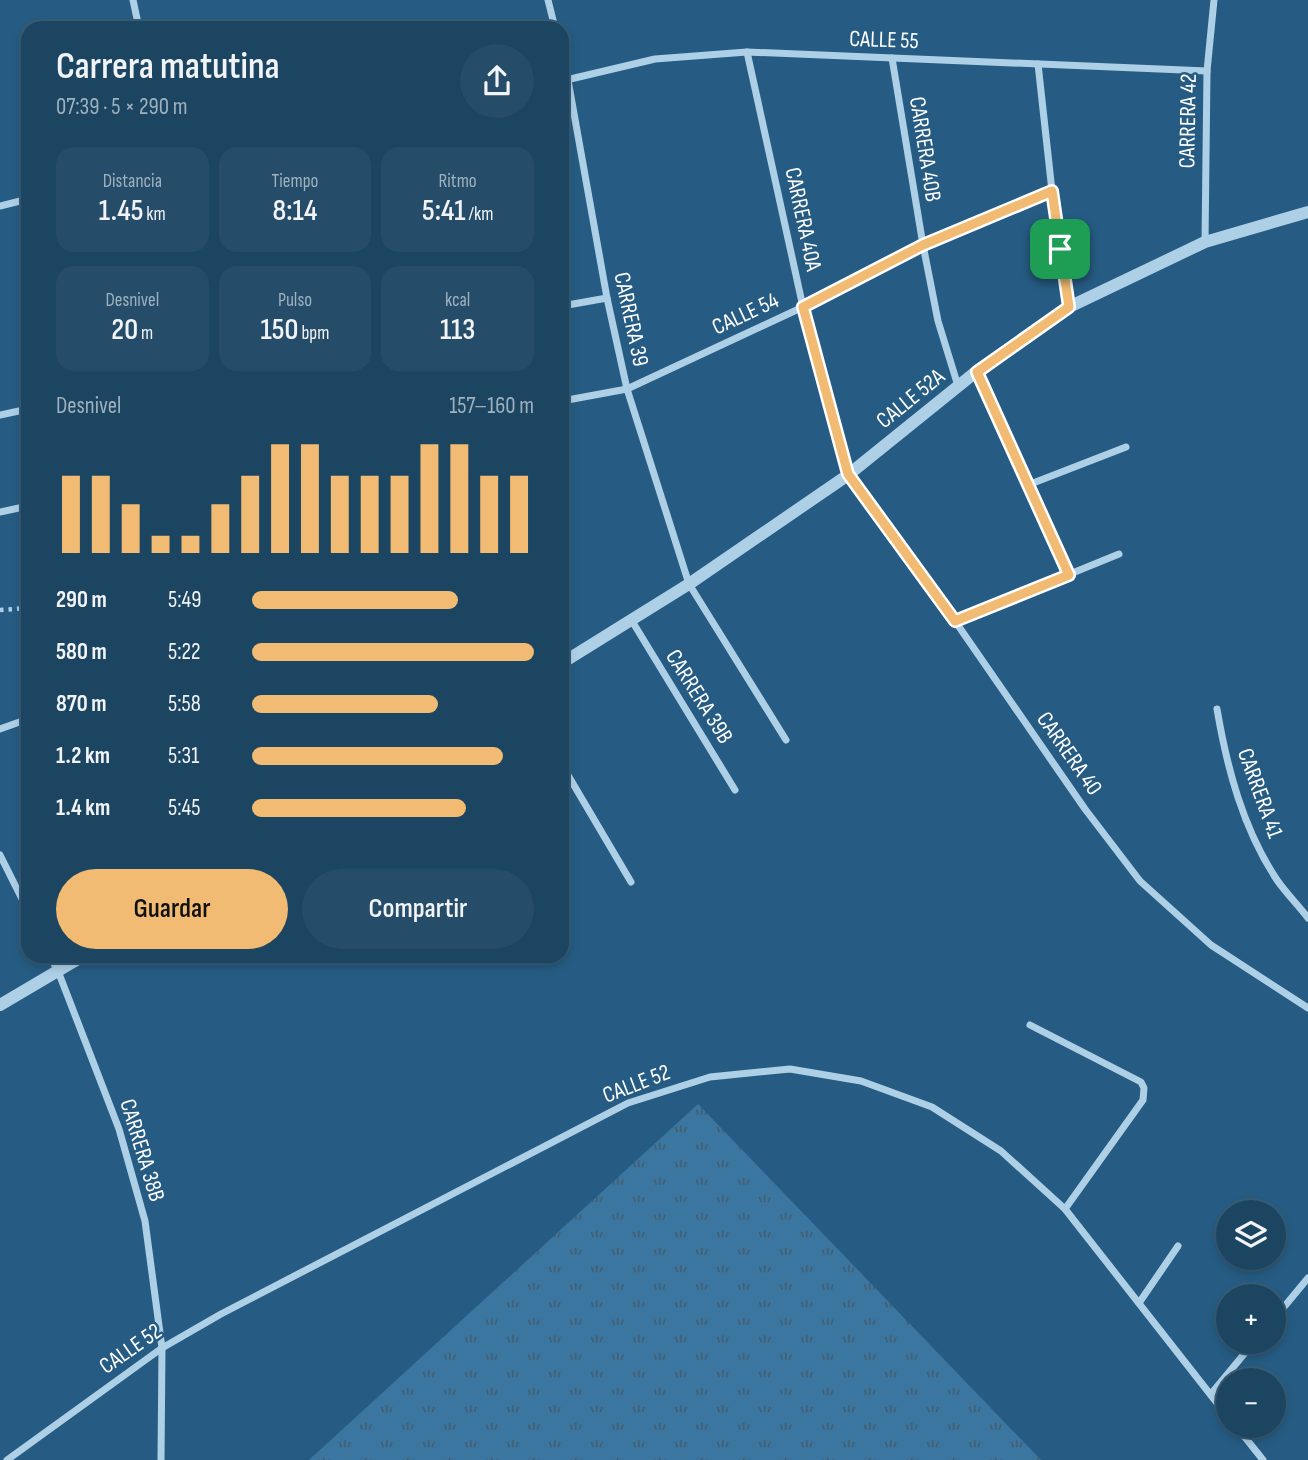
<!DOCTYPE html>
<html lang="es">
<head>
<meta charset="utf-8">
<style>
  :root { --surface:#1c4562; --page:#254c68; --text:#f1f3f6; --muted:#a0b1be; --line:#3a5d77; --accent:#f1bb73 }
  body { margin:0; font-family:"Sofia Sans Condensed",sans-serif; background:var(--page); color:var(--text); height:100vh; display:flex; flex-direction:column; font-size:26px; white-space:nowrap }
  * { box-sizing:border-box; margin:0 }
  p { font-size:23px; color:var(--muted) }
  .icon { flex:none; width:38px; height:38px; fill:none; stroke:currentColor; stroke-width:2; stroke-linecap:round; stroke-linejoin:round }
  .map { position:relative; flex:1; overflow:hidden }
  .details { position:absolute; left:21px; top:21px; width:548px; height:942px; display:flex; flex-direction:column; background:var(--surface); border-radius:21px; box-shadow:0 4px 10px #0003,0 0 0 2px var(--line) }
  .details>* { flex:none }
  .tools { position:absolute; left:1216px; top:1200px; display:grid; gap:14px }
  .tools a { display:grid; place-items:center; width:70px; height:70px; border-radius:50%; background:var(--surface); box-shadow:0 4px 10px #0003,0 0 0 2px var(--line); font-size:35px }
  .pin { position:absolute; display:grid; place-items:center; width:60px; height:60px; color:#fff; margin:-30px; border-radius:14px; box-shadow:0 4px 10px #0006 }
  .round { display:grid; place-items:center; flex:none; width:74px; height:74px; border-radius:37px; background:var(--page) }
  .overview { display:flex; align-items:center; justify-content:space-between; height:119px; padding:0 35px }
  h1 { font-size:38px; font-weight:600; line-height:52px }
  .metrics { display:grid; grid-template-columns:repeat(3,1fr); gap:10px; height:119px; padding:7px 35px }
  .metrics div { display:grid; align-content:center; border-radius:18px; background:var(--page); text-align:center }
  .metrics b { font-size:30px; font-weight:600 }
  .metrics small { font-size:19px; font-weight:400 }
  .metrics p { font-size:19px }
  .chart { height:196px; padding:14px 35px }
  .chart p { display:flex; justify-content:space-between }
  .chart svg { width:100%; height:126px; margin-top:7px; stroke:var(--accent); stroke-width:6 }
  .primary-button { display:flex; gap:14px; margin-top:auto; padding:14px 35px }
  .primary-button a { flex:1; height:80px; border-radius:42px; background:var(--accent); color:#111; font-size:28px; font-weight:600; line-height:80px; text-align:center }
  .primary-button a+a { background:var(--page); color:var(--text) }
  ul { padding:0 35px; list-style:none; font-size:23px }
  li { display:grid; grid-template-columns:112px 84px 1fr; align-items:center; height:52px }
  li i { height:18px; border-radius:9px; background:var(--accent) }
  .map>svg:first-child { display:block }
  .grass { fill:url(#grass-tufts) }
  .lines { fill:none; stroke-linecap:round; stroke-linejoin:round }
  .path { stroke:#aed0e7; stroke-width:4.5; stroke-dasharray:3.5 5; stroke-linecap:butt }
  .minor { stroke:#aed0e7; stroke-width:7 }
  .tertiary { stroke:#aed0e7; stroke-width:12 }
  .route-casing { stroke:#fff; stroke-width:14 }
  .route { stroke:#f1bb73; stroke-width:9 }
  .labels { text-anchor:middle; stroke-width:5; stroke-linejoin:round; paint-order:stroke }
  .street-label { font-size:23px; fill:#fff; stroke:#265c83 }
</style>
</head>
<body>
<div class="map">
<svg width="1308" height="1460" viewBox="0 0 1308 1460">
  <defs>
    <pattern id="grass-tufts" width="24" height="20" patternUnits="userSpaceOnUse" patternTransform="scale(1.75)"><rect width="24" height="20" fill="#3a76a0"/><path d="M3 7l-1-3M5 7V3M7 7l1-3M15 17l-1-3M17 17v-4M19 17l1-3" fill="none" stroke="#445f72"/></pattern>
  </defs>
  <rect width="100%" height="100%" fill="#265c83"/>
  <polygon class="grass" points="698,1104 1041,1460 309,1460"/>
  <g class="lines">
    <polyline class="path" points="0,610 28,608"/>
    <g class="minor">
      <polyline points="133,0 139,28"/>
      <polyline points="548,0 555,28"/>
      <polyline points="747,52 803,307 848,475 955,621 1085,809 1140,881 1211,945 1308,1008"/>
      <polyline points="562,55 568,80 607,298 627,389 689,584 786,740"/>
      <polyline points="892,58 923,245 938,321 958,386"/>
      <polyline points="1038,64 1052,191 1069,307"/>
      <polyline points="562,81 655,59 747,52 1207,71"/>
      <polyline points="0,206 28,199"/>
      <polyline points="1205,242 1207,71 1214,0"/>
      <polyline points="562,306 607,298"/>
      <polyline points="977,371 1069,575"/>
      <polyline points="562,401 627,389 803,307 923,245 1052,191"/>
      <polyline points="0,415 28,409"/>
      <polyline points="1028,485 1126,447"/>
      <polyline points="0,512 28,506"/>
      <polyline points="632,621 735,790"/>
      <polyline points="955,621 1119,554"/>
      <path d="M 1217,709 C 1227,768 1243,829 1277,880 C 1286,893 1298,905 1308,918"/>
      <polyline points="0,729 28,719"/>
      <polyline points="562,765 631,882"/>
      <polyline points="0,855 28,911"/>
      <polyline points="50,956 58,971 119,1129 145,1221 162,1348 161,1460"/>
      <polyline points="1030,1025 1141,1082 1144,1088 1143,1100 1065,1209"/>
      <polyline points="1139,1303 1178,1246"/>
      <polyline points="1274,1319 1308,1278"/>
      <polyline points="1211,1394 1254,1342"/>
      <polyline points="1236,1426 1263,1460"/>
      <polyline points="7,1460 162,1348 221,1314 628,1103 710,1077 790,1069 861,1081 932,1107 1001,1151 1065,1209 1228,1417"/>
    </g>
    <g class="tertiary">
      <polyline points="562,663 689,584 848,475 977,371 1069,307 1205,242 1308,212"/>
      <polyline points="0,1005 83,956"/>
    </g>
  </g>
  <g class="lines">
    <defs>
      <polygon id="route" points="1052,191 1069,307 977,372 1069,575 955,621 848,474 803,307 923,245"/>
    </defs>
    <use href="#route" class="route-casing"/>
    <use href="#route" class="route"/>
  </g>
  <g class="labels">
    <g class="street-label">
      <text transform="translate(884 39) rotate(2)" y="8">CALLE 55</text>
      <text transform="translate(1187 121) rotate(-89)" y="8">CARRERA 42</text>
      <text transform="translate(926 149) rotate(81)" y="8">CARRERA 40B</text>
      <text transform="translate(804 219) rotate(78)" y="8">CARRERA 40A</text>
      <text transform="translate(745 313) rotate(-25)" y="8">CALLE 54</text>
      <text transform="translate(632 319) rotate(78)" y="8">CARRERA 39</text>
      <text transform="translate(910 398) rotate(-39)" y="8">CALLE 52A</text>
      <text transform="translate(700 696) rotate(58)" y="8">CARRERA 39B</text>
      <text transform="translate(1070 753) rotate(55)" y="8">CARRERA 40</text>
      <text transform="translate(1261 793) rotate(70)" y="8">CARRERA 41</text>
      <text transform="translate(636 1083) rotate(-21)" y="8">CALLE 52</text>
      <text transform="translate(143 1150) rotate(73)" y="8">CARRERA 38B</text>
      <text transform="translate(130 1348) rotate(-35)" y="8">CALLE 52</text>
    </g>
  </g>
</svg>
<div class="tools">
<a><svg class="icon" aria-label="layers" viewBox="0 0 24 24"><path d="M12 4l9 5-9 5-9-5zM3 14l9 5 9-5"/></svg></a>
<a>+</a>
<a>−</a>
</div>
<div class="pin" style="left:1060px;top:249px;background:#1e9e55"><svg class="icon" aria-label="arrive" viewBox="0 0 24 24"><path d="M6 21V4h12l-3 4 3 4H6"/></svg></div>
<section class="details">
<div class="overview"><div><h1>Carrera matutina</h1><p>07:39 · 5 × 290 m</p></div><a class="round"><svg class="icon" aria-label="share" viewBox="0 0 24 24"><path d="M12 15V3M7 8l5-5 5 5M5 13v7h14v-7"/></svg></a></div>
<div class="metrics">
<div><p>Distancia</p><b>1.45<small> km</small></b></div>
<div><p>Tiempo</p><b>8:14</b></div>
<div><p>Ritmo</p><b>5:41<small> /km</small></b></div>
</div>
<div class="metrics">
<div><p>Desnivel</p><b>20<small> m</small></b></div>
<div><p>Pulso</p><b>150<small> bpm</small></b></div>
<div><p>kcal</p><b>113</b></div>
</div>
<div class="chart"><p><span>Desnivel</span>157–160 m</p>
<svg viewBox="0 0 160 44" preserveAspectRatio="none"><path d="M5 44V17M15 44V17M25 44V27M35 44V38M45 44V38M55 44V27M65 44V17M75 44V6M85 44V6M95 44V17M105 44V17M115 44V17M125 44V6M135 44V6M145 44V17M155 44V17"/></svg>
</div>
<ul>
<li><b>290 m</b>5:49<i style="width:73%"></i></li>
<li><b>580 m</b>5:22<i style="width:100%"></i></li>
<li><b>870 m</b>5:58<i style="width:66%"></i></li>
<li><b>1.2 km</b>5:31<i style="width:89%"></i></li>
<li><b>1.4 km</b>5:45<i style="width:76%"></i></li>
</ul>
<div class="primary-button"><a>Guardar</a><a>Compartir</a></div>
</section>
</div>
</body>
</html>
